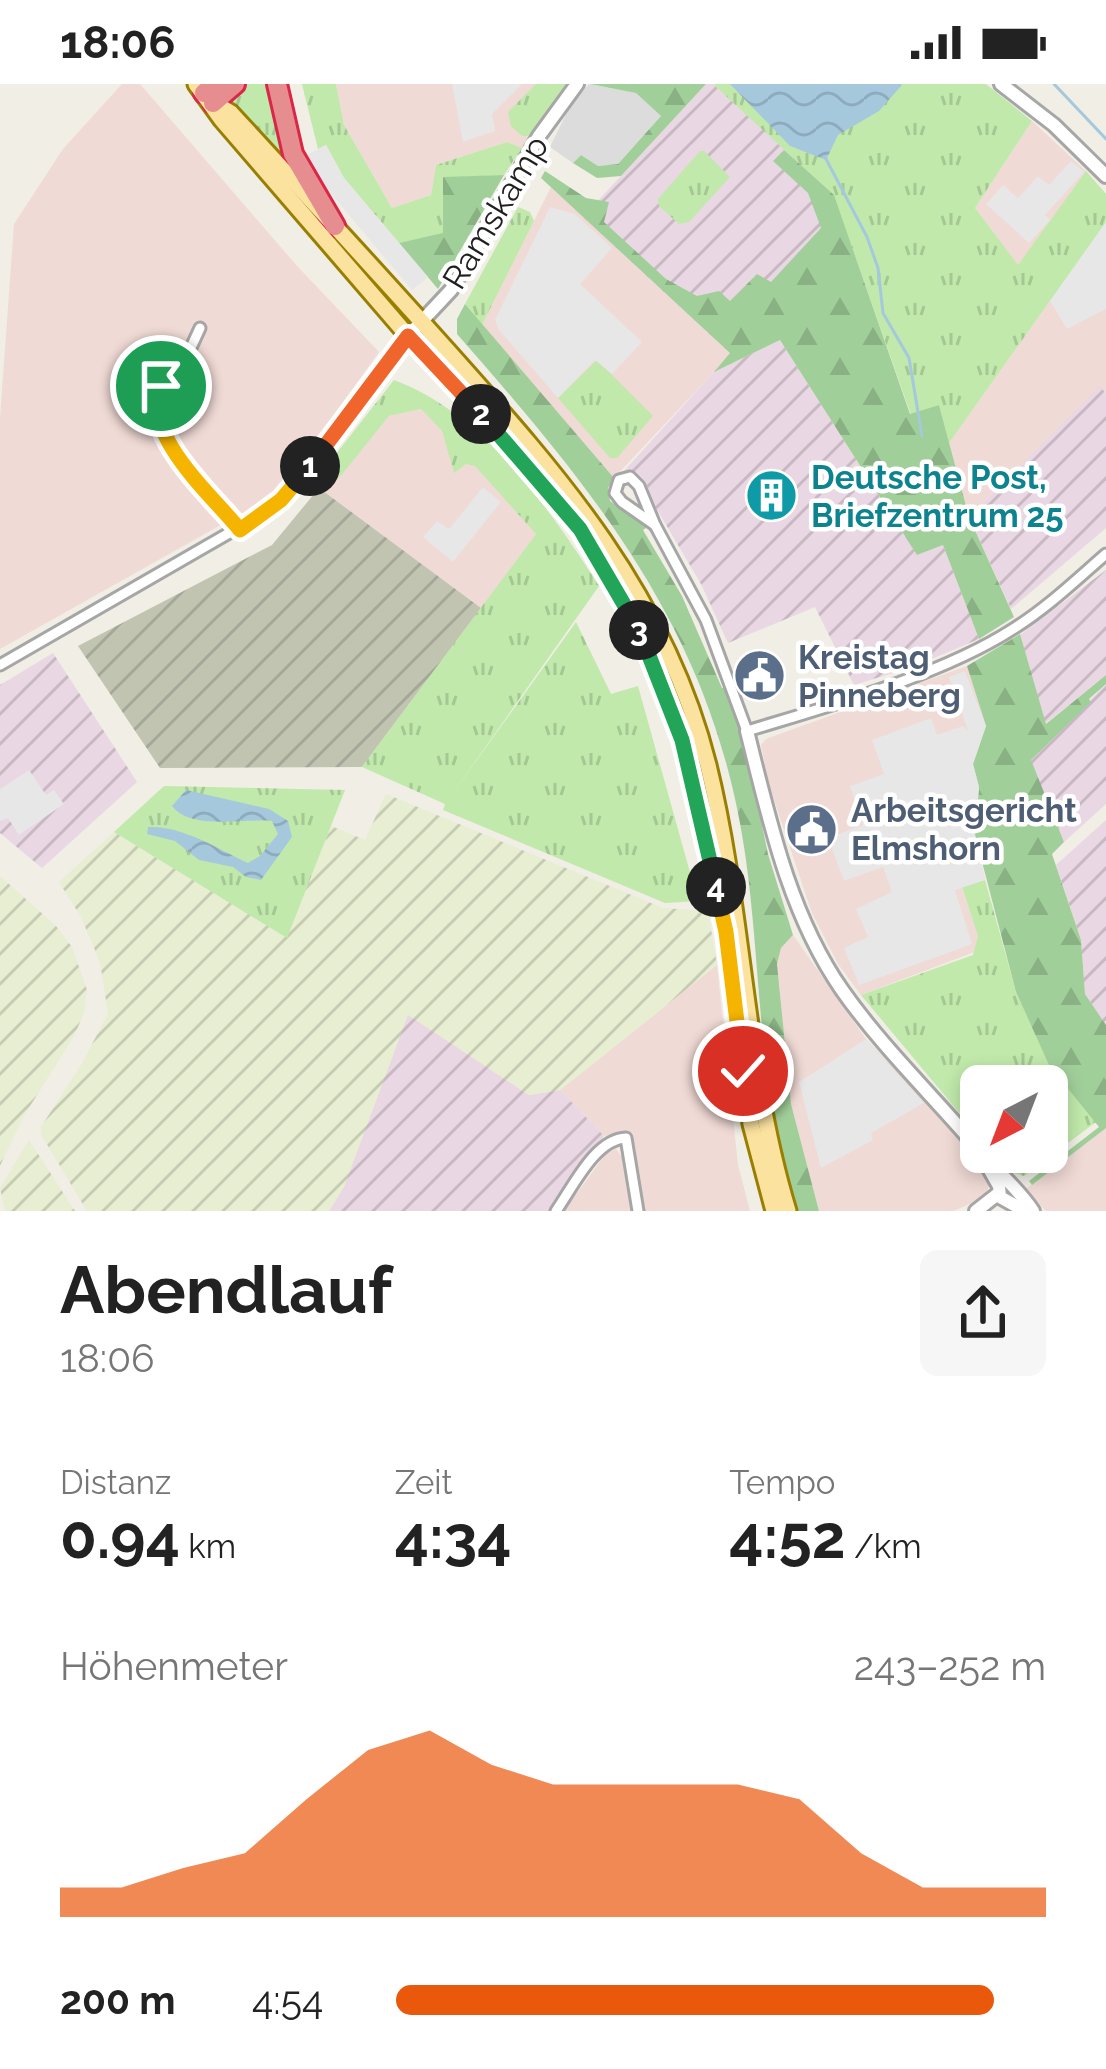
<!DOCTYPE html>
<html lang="de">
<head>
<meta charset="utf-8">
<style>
  :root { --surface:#fff; --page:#f6f6f6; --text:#222; --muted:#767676; --accent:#ea580c }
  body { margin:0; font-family:Raleway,sans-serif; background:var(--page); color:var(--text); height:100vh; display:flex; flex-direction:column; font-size:45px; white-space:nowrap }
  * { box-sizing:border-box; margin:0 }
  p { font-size:39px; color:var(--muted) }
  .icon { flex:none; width:66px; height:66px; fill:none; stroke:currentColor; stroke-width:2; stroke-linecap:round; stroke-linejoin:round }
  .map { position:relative; height:1127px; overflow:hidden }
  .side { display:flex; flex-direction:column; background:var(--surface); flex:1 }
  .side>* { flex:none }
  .needle { width:78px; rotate:222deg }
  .tools { position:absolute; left:960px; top:981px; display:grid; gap:24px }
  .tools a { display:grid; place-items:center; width:108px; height:108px; border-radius:18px; background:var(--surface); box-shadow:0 6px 18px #0003; font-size:60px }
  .pin { position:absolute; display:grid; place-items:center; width:102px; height:102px; color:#fff; margin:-51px; border:6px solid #fff; border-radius:50%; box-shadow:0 3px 12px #0007 }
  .km { position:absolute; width:60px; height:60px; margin:-30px; border-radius:50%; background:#222; color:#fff; font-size:33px; line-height:60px; text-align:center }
  .round { display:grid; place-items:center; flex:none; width:126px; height:126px; border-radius:18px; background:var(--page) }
  .head { display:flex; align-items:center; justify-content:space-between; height:204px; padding:0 60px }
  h1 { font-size:66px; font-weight:700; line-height:90px }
  .metrics { display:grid; grid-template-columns:repeat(3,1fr); gap:18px; height:204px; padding:12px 60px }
  .metrics div { display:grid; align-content:center }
  .metrics b { font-size:60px; font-weight:700 }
  .metrics small { font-size:33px; font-weight:400 }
  .metrics p { font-size:33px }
  .chart { height:336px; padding:24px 60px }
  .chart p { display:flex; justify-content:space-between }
  .chart svg { width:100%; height:216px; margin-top:12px; fill:var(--accent); opacity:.7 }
  ul { padding:0 60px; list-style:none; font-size:39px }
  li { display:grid; grid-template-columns:192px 144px 1fr; align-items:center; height:90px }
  li i { height:30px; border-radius:15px; background:var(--accent) }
  .status { display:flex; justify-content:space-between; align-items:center; height:84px; padding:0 60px; background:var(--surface); direction:ltr }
  .status svg { height:33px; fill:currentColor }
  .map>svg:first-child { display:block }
  .residential { fill:#dddcdc }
  .commercial { fill:#f0dad5 }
  .industrial { fill:url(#industrial-furrows) }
  .construction { fill:url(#construction-furrows) }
  .farmland { fill:url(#farmland-furrows) }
  .grass { fill:url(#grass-tufts) }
  .forest { fill:url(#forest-firs) }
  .parking { fill:#e7e7e7 }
  .water { fill:url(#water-waves) }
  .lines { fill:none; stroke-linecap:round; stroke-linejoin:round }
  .stream { stroke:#a6c8dd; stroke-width:3 }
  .minor-casing { stroke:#a6a6a6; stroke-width:15 }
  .tertiary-casing { stroke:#a6a6a6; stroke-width:18 }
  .primary-casing { stroke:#997f01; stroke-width:21 }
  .motorway-casing { stroke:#da2647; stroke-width:24 }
  .minor { stroke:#fff; stroke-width:9 }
  .tertiary { stroke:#fff; stroke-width:12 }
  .primary { stroke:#fbe29f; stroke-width:15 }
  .motorway { stroke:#e68d90; stroke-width:18 }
  .split-1-casing { stroke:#fff; stroke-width:24 }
  .split-2-casing { stroke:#fff; stroke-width:24 }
  .split-3-casing { stroke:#fff; stroke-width:24 }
  .split-4-casing { stroke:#fff; stroke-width:24 }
  .split-5-casing { stroke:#fff; stroke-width:24 }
  .split-1 { stroke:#f5b400; stroke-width:15 }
  .split-2 { stroke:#f0652b; stroke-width:15 }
  .split-3 { stroke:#22a559; stroke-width:15 }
  .split-4 { stroke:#22a559; stroke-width:15 }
  .split-5 { stroke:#f5b400; stroke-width:15 }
  .labels { text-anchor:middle; stroke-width:9; stroke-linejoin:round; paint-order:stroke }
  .street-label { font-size:33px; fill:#1f1f1f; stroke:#fff }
  .culture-label { font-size:33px; font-weight:bold; fill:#0d838f; stroke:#fff; text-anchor:start }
  .service-label { font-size:33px; font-weight:bold; fill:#4e5e75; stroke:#fff; text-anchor:start }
</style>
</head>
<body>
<div class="status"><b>18:06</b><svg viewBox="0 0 49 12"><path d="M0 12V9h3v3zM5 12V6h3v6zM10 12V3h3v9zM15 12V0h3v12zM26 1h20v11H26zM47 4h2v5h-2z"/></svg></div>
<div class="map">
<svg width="1106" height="1127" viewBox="0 0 1106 1127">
  <defs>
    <pattern id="industrial-furrows" width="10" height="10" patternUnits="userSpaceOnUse" patternTransform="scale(3)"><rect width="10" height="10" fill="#e9d7e3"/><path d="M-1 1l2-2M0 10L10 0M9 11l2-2" fill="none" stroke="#c7b8c2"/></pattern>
    <pattern id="construction-furrows" width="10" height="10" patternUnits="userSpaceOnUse" patternTransform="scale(3)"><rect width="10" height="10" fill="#c1c4b1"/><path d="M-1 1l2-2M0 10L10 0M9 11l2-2" fill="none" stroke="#a5a898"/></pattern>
    <pattern id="farmland-furrows" width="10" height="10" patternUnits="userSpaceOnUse" patternTransform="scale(3)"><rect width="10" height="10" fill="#e7eed1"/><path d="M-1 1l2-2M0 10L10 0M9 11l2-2" fill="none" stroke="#c6ccb3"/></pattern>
    <pattern id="grass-tufts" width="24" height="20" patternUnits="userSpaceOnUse" patternTransform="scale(3)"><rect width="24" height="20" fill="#c0e9ab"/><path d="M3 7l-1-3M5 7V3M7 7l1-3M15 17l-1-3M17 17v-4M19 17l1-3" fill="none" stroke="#a5c793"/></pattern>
    <pattern id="forest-firs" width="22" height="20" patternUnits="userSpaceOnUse" patternTransform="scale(3)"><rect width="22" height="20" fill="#a1cf9a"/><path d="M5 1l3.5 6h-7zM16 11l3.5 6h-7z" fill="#8ab184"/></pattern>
    <pattern id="water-waves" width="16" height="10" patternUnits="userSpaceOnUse" patternTransform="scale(3)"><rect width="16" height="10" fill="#a6c8dd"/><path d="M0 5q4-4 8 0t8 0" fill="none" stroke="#8eabbd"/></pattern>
  </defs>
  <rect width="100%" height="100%" fill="#f0eee5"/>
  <polygon class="residential" points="589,0 637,9 661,32 618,80 598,82 581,71 573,79 550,63 569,24"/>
  <g class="commercial">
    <polygon points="122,0 140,0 297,182 379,268 283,401 264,421 250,430 242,429 0,565 0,334 14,140 63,65"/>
    <polygon points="336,0 570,0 522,64 507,58 436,81 431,111 392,124 344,41"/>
    <polygon points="1032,37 1086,87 1018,182 975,124"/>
    <polygon points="551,103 731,270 614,394 482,241"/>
    <polygon points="1106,138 1106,310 1100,303 969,433 949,359"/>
    <polygon points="421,325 442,347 454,388 466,380 475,381 536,450 481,524 319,404 339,393 389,332"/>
    <polygon points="967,582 986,642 975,751 985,796 962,804 978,851 977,867 861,911 838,880 812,829 769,701 761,661 766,655"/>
    <polygon points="793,851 866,955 982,1078 992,1095 984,1114 953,1127 819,1127 791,1020 777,880 781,864"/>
    <polygon points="717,881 738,1081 750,1127 643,1127 631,1051 627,1048 604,1052 560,1006"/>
    <polygon points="1106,1044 1106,1127 1046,1127 1026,1105"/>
    <polygon points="616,1065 624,1076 632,1127 564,1127 605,1071"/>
  </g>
  <g class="industrial">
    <polygon points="706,0 713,0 834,111 845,145 731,270 583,133"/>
    <polygon points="780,256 917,471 943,461 979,555 915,582 854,601 815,523 728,559 701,500 655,422 645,397 636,388 623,388 714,288"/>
    <polygon points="1100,302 1106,310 1106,444 1011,525 969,433"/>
    <polygon points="1106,486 1106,591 1045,640 1020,551"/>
    <polygon points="53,569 137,698 42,784 0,749 0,601"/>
    <polygon points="1106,600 1106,720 1064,758 1030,676"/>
    <polygon points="1106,736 1106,941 1085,910 1081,856 1056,781"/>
    <polygon points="408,930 529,1011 560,1006 604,1052 549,1127 329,1127 344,1102"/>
  </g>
  <polygon class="construction" points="319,404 481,524 362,683 160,684 78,562 272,461"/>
  <g class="farmland">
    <polygon points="386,710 663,824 708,827 717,881 560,1006 529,1011 408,931 344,1103 329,1127 87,1127 42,1052 41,1043 81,981 108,930 100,878 81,833 59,798 114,748 287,853 331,742 365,756"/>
    <polygon points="0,792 56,842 72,863 87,906 84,929 74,952 22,1035 0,1082"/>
    <polygon points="29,1056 62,1107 75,1127 5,1127 0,1104"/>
  </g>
  <g class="grass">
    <polygon points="239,0 270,0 296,92 227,21 225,13"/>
    <polygon points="302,0 336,0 344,41 392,124 431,111 436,81 507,58 522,64 504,91 444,94 444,150 399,159 344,94 326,61 318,65"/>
    <polygon points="536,0 570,0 530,52 522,52 511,42 508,28"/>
    <polygon points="713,0 986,0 1032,37 975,124 1018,181 1086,87 1106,110 1106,138 949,359 939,321 911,331 834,112"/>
    <polygon points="700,67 704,67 730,93 689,138 679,140 659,122 658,115"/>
    <polygon points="518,123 530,128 534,137 482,241 465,220"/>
    <polygon points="597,276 653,332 617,374 610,374 558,314"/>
    <path d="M 394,296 C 482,328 550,425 599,502 L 451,712 L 576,538 L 611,610 L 638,602 L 698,817 L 665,819 L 443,726 L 445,720 L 362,683 L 536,450 L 475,382 L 466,380 L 454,389 L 442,347 L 421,325 L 389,332 L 339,394 L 332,384 L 332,375 Z"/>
    <polygon points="164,702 345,706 287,854 114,748"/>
    <polygon points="985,796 1016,908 1049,980 1096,1038 1024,1092 1008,1087 992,1068 1047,1068 1047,1002 981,1002 981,1055 861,911 973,871 978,852 962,803"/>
  </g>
  <g class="forest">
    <polygon points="590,0 706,0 621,92 597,94 573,79 581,71 598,82 618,80 661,32 636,9"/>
    <polygon points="784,66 834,111 910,330 939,321 969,433 1014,533 979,555 943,461 917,471 780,256 714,288 730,269 541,94 545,87 586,114 609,118 604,138 666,195 697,212 719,207 730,217 757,190 771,198 821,144 808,109 773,77"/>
    <polygon points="504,91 438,205 399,159 443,149 443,93"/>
    <path d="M 465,220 L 614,394 L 608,404 L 610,417 L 649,442 L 643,446 L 682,512 L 722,604 L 728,603 L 743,650 L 768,770 L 793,851 L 781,864 L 777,880 L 791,1020 L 819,1127 L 797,1127 C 758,1015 762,892 746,776 C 715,552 600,413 457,250 L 457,235 Z"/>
    <polygon points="1020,550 1046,640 1106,591 1106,600 1089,615 1091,618 1031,676 1064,758 1052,770 1081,856 1085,910 1106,941 1106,1044 1032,1101 1029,1097 1099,1043 1049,981 1016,908 975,751 979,703 973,680 986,642 967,582"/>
  </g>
  <g class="parking">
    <polygon points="452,0 521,0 521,1 492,30 495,47 463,58"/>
    <polygon points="326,61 344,94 428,193 412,206 318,94 307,71"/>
    <polygon points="1071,77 1084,88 1045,131 1050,136 1029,159 986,120 1003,101 1018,114 1038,92 1049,101"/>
    <polygon points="550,123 575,130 612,164 580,200 642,258 612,290 595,276 558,314 499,246 495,236"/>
    <polygon points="1106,138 1106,225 1067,245 1050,217"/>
    <polygon points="483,403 501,418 453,478 423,453 437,437 449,445"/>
    <polygon points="965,587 986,642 973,680 979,703 975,751 985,796 955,806 972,860 859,901 844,864 868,853 856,825 892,808 883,783 844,797 828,754 863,741 850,702 884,690 872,656 931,634 937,651 963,642 968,647 949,593"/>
    <polygon points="29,686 46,711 54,706 64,720 19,751 8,734 0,737 0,705"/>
    <polygon points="866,955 924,1019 871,1049 873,1056 821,1084 799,998"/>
  </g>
  <g class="water">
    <polygon points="730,0 901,0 902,1 879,27 838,51 826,76 790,62"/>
    <path d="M 186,706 L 269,725 L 288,737 L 292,753 L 261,796 L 246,793 L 233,783 L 199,776 L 175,757 L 147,750 L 148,743 C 182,741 218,765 248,779 L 260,772 L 278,750 L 272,737 C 244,734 191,747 172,722 Z"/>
  </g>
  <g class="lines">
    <g class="stream">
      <polyline points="1054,0 1106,55"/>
      <polyline points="826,75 867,153 878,184 883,229 909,274 922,352"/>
    </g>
    <defs>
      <g id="minor">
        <polyline points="200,244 188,270 161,302 157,336 169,360 240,446"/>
        <polygon points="630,393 639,402 655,441 622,418 615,409 619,396"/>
        <path d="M 655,441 L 706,536 L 747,647 C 829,622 942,591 1013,545 C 1047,524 1076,496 1106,470"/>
        <polyline points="0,581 269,426 310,381 408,252"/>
        <path d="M 556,1127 C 573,1103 595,1055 626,1054 L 638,1127"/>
      </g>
      <g id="tertiary">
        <polyline points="1001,0 1054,41 1106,92"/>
        <polyline points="408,252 451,206 539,52 577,0"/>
        <path d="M 747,647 C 769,735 789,830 842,906 C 882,963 935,1014 980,1067 C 999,1090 1017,1103 1033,1127"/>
        <polyline points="987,1081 999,1102 1000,1113 1025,1127"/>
        <polyline points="976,1127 999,1109"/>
      </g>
      <g id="primary">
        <polyline points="196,0 222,36 408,252 550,407 580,445 627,520 655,579 682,656 726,848 751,1040 774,1127"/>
        <path d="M 216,20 L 231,29 C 301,105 370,180 439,257 C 555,387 664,506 708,681 C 744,828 744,982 788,1127"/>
      </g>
      <g id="motorway">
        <polyline points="277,0 293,70 335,142"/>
        <polyline points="204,9 215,0"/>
        <polyline points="213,19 235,0"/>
      </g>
    </defs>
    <use href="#minor" class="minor-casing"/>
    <use href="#tertiary" class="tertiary-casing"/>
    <use href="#primary" class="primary-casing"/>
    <use href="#motorway" class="motorway-casing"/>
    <use href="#minor" class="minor"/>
    <use href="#tertiary" class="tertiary"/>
    <use href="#primary" class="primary"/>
    <use href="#motorway" class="motorway"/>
  </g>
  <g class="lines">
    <defs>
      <path id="split-1" d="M 161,302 C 141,351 211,410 240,446 L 281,416 L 310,382"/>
      <polyline id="split-2" points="310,382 408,252 481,330"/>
      <polyline id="split-3" points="481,330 580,445 639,546"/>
      <polyline id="split-4" points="639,546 682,656 716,803"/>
      <polyline id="split-5" points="716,803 726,848 743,987"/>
    </defs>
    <use href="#split-1" class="split-1-casing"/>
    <use href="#split-2" class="split-2-casing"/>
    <use href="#split-3" class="split-3-casing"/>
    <use href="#split-4" class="split-4-casing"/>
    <use href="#split-5" class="split-5-casing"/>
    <use href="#split-1" class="split-1"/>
    <use href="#split-2" class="split-2"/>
    <use href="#split-3" class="split-3"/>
    <use href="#split-4" class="split-4"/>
    <use href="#split-5" class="split-5"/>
  </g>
  <defs>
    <symbol id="building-disc" viewBox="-11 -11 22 22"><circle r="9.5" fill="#0f9aa8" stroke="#fff"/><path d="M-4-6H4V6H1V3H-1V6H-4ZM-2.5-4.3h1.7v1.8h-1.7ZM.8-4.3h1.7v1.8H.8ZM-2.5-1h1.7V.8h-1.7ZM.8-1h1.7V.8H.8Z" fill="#fff"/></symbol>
    <symbol id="civic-disc" viewBox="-11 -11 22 22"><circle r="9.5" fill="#5c6f8a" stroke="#fff"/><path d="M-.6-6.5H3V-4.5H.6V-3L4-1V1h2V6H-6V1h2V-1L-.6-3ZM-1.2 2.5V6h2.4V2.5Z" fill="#fff"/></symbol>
  </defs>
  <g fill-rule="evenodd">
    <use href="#building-disc" x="742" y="382" width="59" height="59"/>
    <use href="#civic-disc" x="730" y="562" width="59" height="59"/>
    <use href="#civic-disc" x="782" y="716" width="59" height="59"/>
  </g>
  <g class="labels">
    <g class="street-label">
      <text transform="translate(495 128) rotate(-59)" y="12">Ramskamp</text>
    </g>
    <g class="culture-label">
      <text x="811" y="405">Deutsche Post,<tspan x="811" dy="38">Briefzentrum 25</tspan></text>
    </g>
    <g class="service-label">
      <text x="798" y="585">Kreistag<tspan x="798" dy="38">Pinneberg</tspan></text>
      <text x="851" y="738">Arbeitsgericht<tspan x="851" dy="38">Elmshorn</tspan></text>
    </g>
  </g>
</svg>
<div class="tools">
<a><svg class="needle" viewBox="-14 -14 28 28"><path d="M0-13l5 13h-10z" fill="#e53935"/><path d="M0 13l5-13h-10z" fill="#767676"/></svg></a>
</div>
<div class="pin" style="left:161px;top:302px;background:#1e9e55"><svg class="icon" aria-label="arrive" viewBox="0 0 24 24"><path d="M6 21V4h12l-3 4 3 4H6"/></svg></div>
<div class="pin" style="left:743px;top:987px;background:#d93025"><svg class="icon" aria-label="check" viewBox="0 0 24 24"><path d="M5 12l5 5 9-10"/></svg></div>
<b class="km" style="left:310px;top:382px">1</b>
<b class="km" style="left:481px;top:330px">2</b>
<b class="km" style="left:639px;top:546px">3</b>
<b class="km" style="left:716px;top:803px">4</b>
</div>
<section class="side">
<div class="head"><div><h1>Abendlauf</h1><p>18:06</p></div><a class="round"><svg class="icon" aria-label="share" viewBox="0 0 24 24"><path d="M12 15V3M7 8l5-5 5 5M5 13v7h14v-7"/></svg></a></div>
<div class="metrics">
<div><p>Distanz</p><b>0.94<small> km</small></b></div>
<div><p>Zeit</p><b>4:34</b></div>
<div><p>Tempo</p><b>4:52<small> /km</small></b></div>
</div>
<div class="chart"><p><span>Höhenmeter</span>243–252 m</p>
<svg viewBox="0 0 160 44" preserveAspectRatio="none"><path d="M0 44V38L10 38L20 34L30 31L40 20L50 10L60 6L70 13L80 17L90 17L100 17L110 17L120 20L130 31L140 38L150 38L160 38V44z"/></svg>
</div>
<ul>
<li><b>200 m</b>4:54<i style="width:92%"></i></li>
</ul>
</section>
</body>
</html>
